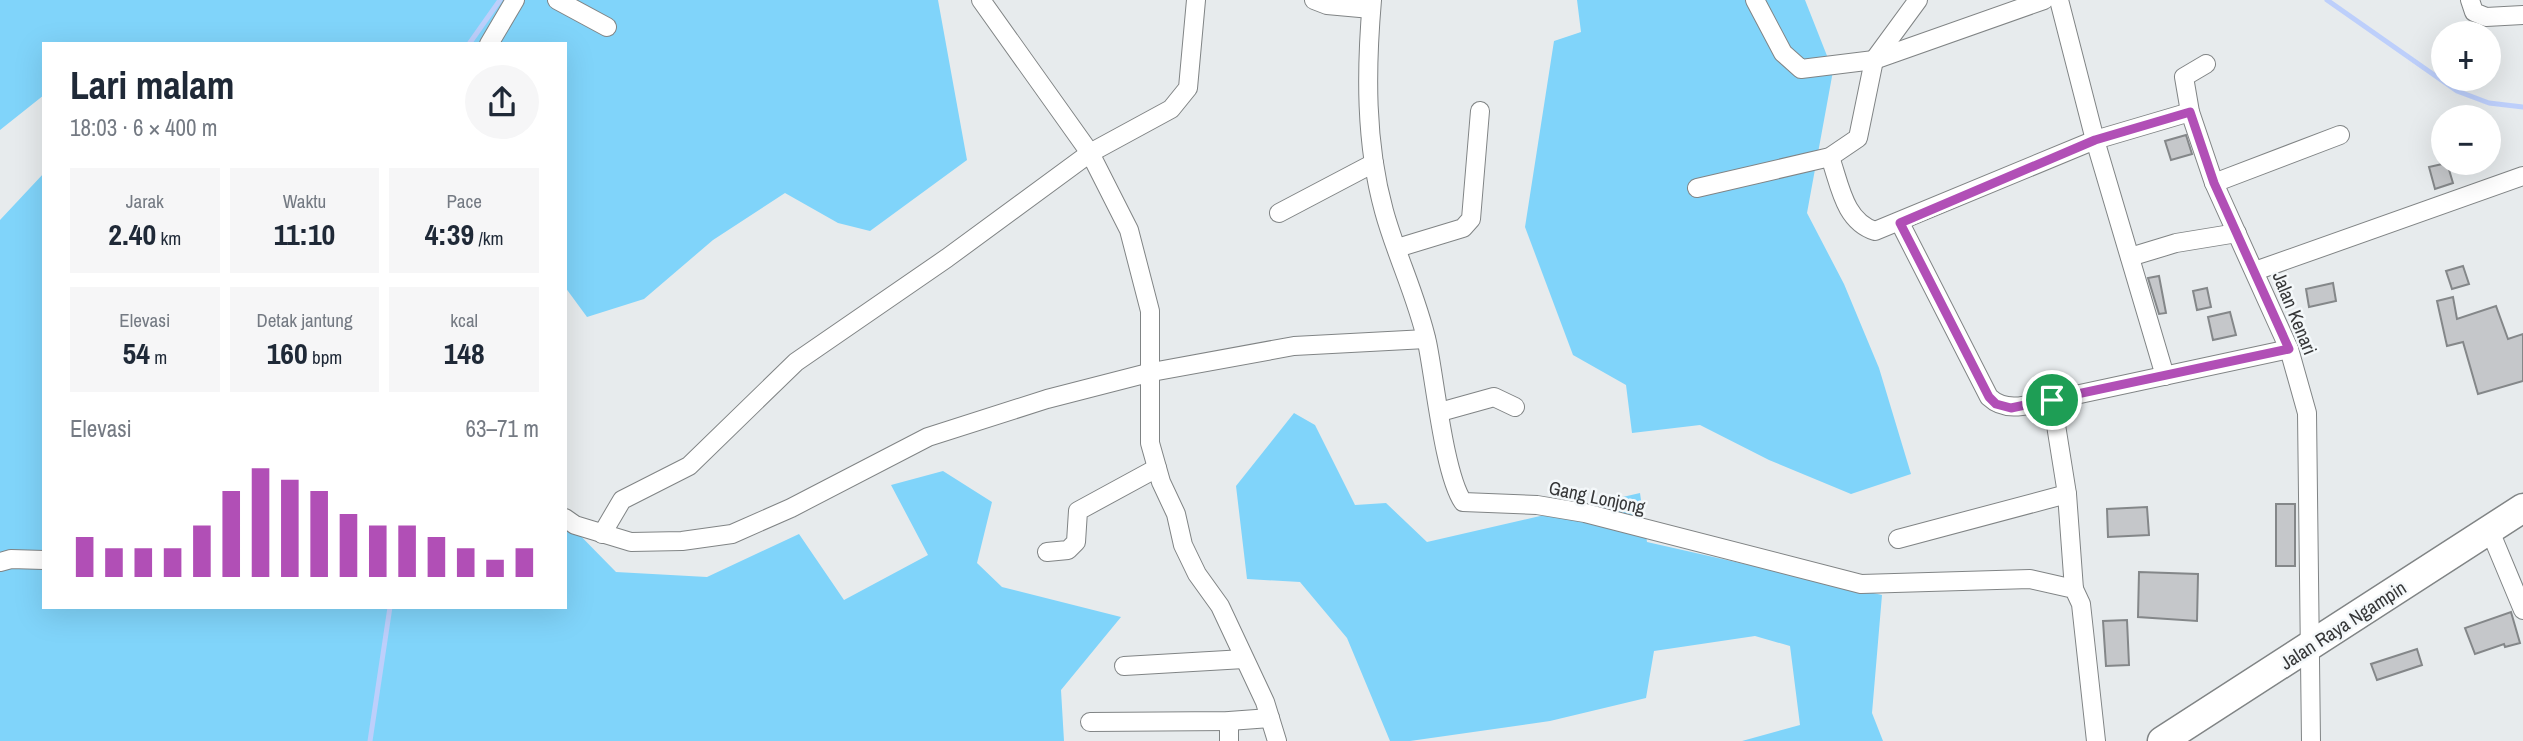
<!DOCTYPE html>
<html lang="id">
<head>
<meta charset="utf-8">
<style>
  :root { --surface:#fff; --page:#f6f6f7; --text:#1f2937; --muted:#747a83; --accent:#b14fb6 }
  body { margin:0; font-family:"Archivo Narrow",sans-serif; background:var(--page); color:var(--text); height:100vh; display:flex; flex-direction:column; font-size:26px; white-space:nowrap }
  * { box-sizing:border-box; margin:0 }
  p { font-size:23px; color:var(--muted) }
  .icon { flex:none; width:38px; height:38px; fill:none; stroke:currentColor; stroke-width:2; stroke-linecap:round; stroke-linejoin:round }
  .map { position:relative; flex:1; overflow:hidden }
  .panel { position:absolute; left:42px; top:42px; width:525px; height:567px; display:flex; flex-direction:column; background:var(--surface); border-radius:0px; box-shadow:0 7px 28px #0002 }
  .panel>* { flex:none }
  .buttons { position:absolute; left:2431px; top:21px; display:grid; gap:14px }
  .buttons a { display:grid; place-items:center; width:70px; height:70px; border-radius:50%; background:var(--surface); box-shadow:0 7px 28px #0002; font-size:35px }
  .pin { position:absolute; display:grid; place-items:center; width:60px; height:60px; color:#fff; margin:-30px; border:4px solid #fff; border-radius:50%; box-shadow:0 2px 7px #0007 }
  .round { display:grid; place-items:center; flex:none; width:74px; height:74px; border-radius:37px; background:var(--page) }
  .summary { display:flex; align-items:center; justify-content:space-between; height:119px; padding:0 28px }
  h1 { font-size:38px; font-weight:700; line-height:52px }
  .metrics { display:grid; grid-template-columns:repeat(3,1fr); gap:10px; height:119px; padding:7px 28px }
  .metrics div { display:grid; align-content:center; border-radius:0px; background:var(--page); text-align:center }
  .metrics b { font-size:30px; font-weight:700 }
  .metrics small { font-size:19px; font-weight:400 }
  .metrics p { font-size:19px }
  .chart { height:196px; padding:14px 28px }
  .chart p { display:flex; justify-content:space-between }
  .chart svg { width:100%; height:126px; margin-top:7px; stroke:var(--accent); stroke-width:6 }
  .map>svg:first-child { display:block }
  .green { fill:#80d4fa }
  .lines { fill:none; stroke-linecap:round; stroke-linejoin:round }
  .stream { stroke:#bdcffb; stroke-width:5 }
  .building { fill:#c5c7ca; stroke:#848789; stroke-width:2 }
  .minor-casing { stroke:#808485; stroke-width:20 }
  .primary-casing { stroke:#808485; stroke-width:31 }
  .minor { stroke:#fff; stroke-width:18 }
  .primary { stroke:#fff; stroke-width:28 }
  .route-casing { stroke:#fff; stroke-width:14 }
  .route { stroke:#b14fb6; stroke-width:9 }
  .labels { text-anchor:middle; stroke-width:5; stroke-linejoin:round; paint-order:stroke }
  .street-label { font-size:19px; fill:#363738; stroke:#f4f8fa }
</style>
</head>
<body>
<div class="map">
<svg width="2523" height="741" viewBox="0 0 2523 741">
  <rect width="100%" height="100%" fill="#e7ebed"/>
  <g class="green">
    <polygon points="0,0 938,0 967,160 870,231 838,223 785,193 713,240 644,299 587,317 565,287 565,44 44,44 44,95 0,130"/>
    <polygon points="1577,0 1805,0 1833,71 1807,213 1844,284 1879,368 1911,474 1851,494 1769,460 1700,425 1632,433 1626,385 1573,355 1525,227 1554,41 1581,32"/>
    <polygon points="44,173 44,607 565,607 565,520 616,572 707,577 799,534 844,600 928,555 891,485 943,471 992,502 977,563 1002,587 1121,617 1061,690 1064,741 0,741 0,220"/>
    <polygon points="1294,413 1315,425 1355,505 1386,503 1427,542 1640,493 1647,542 1882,595 1872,713 1883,741 1742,741 1800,725 1790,646 1755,636 1654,651 1646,698 1550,721 1410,741 1390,741 1347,638 1300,582 1247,579 1236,486"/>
  </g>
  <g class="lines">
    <g class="stream">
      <polyline points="2327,0 2457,91 2489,103 2523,107"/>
      <polyline points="469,44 500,0"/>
      <polyline points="370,741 390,607"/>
    </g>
  </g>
  <g class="building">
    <polygon points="2186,135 2192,154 2171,160 2165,141"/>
    <polygon points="2447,163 2453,183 2435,189 2429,167"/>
    <polygon points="2463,266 2469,284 2452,289 2446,271"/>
    <polygon points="2159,276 2166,313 2159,314 2148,278"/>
    <polygon points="2333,283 2336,301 2309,307 2306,289"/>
    <polygon points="2207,288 2211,307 2197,310 2193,291"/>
    <polygon points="2453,297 2457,319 2496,306 2508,339 2523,334 2523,381 2478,394 2463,342 2447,346 2437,301"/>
    <polygon points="2230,312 2236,335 2213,340 2208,317"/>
    <rect x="2276" y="504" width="19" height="62"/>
    <polygon points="2147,507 2149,535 2108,537 2107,509"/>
    <polygon points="2139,572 2198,574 2197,621 2138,617"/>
    <polygon points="2511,612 2520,643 2505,647 2504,644 2475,654 2465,628"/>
    <polygon points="2127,620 2129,665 2106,666 2103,621"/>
    <polygon points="2417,649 2422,665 2377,680 2371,664"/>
  </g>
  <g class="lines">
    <defs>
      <g id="minor">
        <polyline points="557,0 607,27"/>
        <polyline points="981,0 1090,153 1129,230 1150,311 1150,443 1161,482 1176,514 1183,545 1197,574 1220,606 1265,702 1277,741"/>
        <polyline points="1314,0 1327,5 1371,9"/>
        <path d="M 1372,0 C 1366,70 1365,142 1384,211 C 1396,255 1417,297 1427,342 C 1435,380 1444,474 1463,502 L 1537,505 L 1585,513 L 1861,584 L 2030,579 L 2074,589 L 2081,604 L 2096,741"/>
        <polyline points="1755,0 1783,53 1801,69 1874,60 2044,0"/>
        <polyline points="2059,0 2095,140 2165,376"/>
        <polyline points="2470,0 2474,12 2486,17 2523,15"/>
        <polyline points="489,44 515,0"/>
        <polyline points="2206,64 2184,77 2190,112 2214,183 2289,349 2307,413 2311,741"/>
        <path d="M 1830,157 C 1840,185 1844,221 1875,231 L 2095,140 L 2190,112"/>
        <polyline points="2214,183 2340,135"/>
        <polyline points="1697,188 1830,157 1858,138 1874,60 1918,0"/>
        <polyline points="1279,213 1374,163"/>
        <path d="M 1900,223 L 1989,397 C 2007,414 2031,404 2052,400"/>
        <polyline points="1397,248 1463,228 1471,219 1480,111"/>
        <polyline points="2130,257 2176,243 2237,233"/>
        <polyline points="2255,271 2523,176"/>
        <polyline points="1440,412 1494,397 1515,407"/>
        <polyline points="565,518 575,525 631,542 682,541 732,534 791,508 928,437 1047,399 1152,372 1294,346 1426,339"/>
        <polyline points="2490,531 2523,610"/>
        <polyline points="602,534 622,500 689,466 796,362 947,258 1090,153 1171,109 1188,88 1196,0"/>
        <polyline points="1898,539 2067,494"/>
        <polyline points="1047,552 1068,550 1076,542 1078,511 1157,468"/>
        <polyline points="0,562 11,559 44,560"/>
        <polyline points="2074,589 2067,494 2052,400 2289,349"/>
        <polyline points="1124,666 1244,659"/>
        <polyline points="1229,721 1229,741"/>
        <polyline points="1090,722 1229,721 1270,718"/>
      </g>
      <polyline id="primary" points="2162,741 2523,508"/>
    </defs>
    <use href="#minor" class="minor-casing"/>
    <use href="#primary" class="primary-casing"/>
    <use href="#minor" class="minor"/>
    <use href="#primary" class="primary"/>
  </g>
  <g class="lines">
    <defs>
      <polygon id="route" points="2190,112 2214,183 2289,349 2011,408 1996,404 1989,397 1900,223 2095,140"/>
    </defs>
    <use href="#route" class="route-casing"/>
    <use href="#route" class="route"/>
  </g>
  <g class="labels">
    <g class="street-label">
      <text transform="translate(2295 313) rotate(68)" y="7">Jalan Kenari</text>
      <text transform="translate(1597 497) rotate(12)" y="7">Gang Lonjong</text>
      <text transform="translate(2343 625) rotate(-33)" y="7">Jalan Raya Ngampin</text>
    </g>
  </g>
</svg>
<div class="buttons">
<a>+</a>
<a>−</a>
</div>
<div class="pin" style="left:2052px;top:400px;background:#1e9e55"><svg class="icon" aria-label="arrive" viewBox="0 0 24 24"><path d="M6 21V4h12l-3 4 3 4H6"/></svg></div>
<section class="panel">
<div class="summary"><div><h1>Lari malam</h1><p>18:03 · 6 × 400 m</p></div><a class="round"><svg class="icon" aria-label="share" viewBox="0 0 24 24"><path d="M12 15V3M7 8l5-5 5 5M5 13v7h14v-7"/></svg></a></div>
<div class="metrics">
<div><p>Jarak</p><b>2.40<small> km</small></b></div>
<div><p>Waktu</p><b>11:10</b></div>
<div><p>Pace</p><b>4:39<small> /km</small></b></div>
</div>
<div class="metrics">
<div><p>Elevasi</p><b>54<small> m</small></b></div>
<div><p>Detak jantung</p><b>160<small> bpm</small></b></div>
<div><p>kcal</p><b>148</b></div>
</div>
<div class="chart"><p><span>Elevasi</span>63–71 m</p>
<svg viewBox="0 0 160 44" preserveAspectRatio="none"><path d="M5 44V30M15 44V34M25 44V34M35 44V34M45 44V26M55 44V14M65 44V6M75 44V10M85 44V14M95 44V22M105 44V26M115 44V26M125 44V30M135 44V34M145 44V38M155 44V34"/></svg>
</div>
</section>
</div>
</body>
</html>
